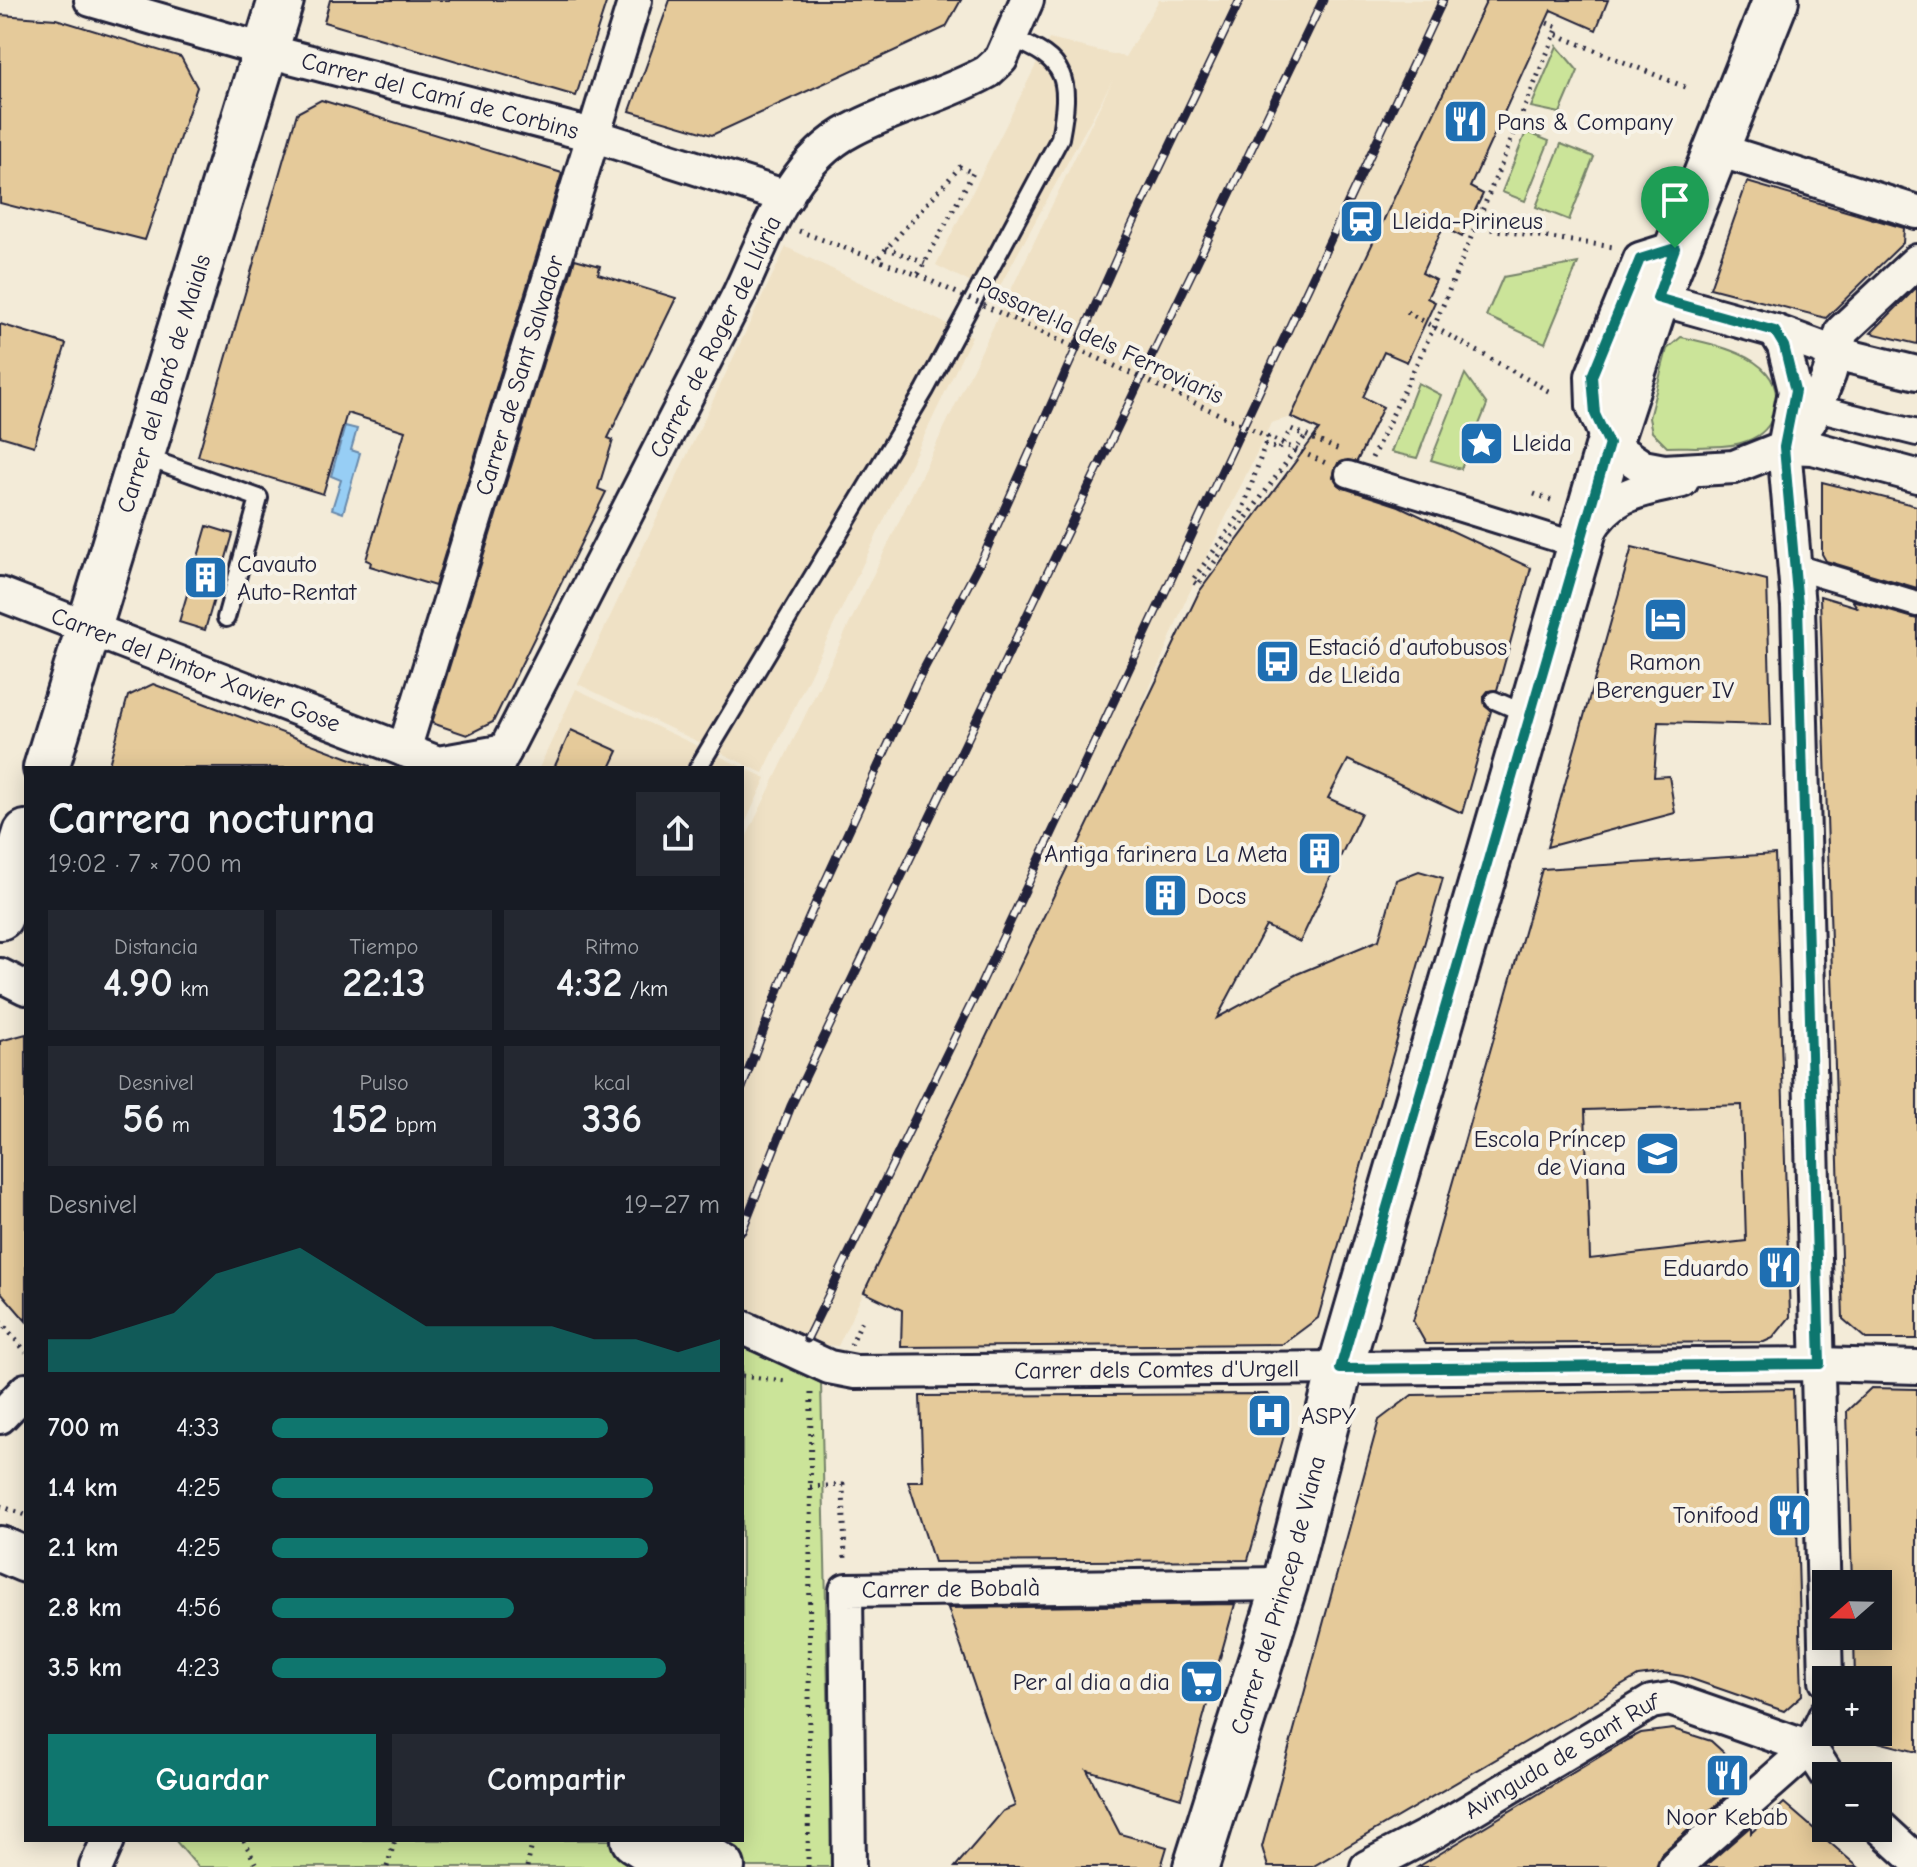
<!DOCTYPE html>
<html lang="es">
<head>
<meta charset="utf-8">
<style>
  :root { --surface:#171b24; --page:#242831; --text:#f1f3f6; --muted:#9ea1a6; --accent:#0f766e }
  body { margin:0; font-family:"Comic Neue",sans-serif; background:var(--page); color:var(--text); height:100vh; display:flex; flex-direction:column; font-size:30px; white-space:nowrap }
  * { box-sizing:border-box; margin:0 }
  p { font-size:26px; color:var(--muted) }
  .icon { flex:none; width:44px; height:44px; fill:none; stroke:currentColor; stroke-width:2; stroke-linecap:round; stroke-linejoin:round }
  .map { position:relative; flex:1; overflow:hidden }
  .details { position:absolute; left:24px; top:766px; width:720px; height:1076px; display:flex; flex-direction:column; background:var(--surface); border-radius:0px; box-shadow:0 4px 20px #0003 }
  .details>* { flex:none }
  .needle { width:52px; rotate:250deg }
  .fabs { position:absolute; left:1812px; top:1570px; display:grid; gap:16px }
  .fabs a { display:grid; place-items:center; width:80px; height:80px; border-radius:0px; background:var(--surface); box-shadow:0 4px 20px #0003; font-size:40px }
  .pin { position:absolute; display:grid; place-items:center; width:68px; height:68px; color:#fff; margin:-82px -34px; border-radius:50% 50% 50% 0; rotate:-45deg; box-shadow:0 0 8px #0007 }
  .pin .icon { rotate:45deg }
  .round { display:grid; place-items:center; flex:none; width:84px; height:84px; border-radius:0px; background:var(--page) }
  .head { display:flex; align-items:center; justify-content:space-between; height:136px; padding:0 24px }
  h1 { font-size:44px; font-weight:700; line-height:60px }
  .metrics { display:grid; grid-template-columns:repeat(3,1fr); gap:12px; height:136px; padding:8px 24px }
  .metrics div { display:grid; align-content:center; border-radius:0px; background:var(--page); text-align:center }
  .metrics b { font-size:40px; font-weight:700 }
  .metrics small { font-size:22px; font-weight:400 }
  .metrics p { font-size:22px }
  .chart { height:224px; padding:16px 24px }
  .chart p { display:flex; justify-content:space-between }
  .chart svg { width:100%; height:144px; margin-top:8px; fill:var(--accent); opacity:.7 }
  .cta { display:flex; gap:16px; margin-top:auto; padding:16px 24px }
  .cta a { flex:1; height:92px; border-radius:0px; background:var(--accent); color:#fff; font-size:32px; font-weight:700; line-height:92px; text-align:center }
  .cta a+a { background:var(--page); color:var(--text) }
  ul { padding:0 24px; list-style:none; font-size:26px }
  li { display:grid; grid-template-columns:128px 96px 1fr; align-items:center; height:60px }
  li i { height:20px; border-radius:10px; background:var(--accent) }
  .map>svg:first-child { display:block }
  .built { fill:#efe1c5 }
  .green { fill:#cbe499; stroke:#76836a; stroke-width:2 }
  .water { fill:#97cef5; stroke:#6889ab; stroke-width:2 }
  .building { fill:#e5ca9a; stroke:#22223b; stroke-width:2; fill-rule:evenodd }
  .lines { fill:none; stroke-linecap:round; stroke-linejoin:round }
  .service-casing { stroke:#22223b; stroke-width:22 }
  .pedestrian-casing { stroke:#22223b; stroke-width:30 }
  .minor-casing { stroke:#22223b; stroke-width:38 }
  .secondary-casing { stroke:#22223b; stroke-width:50 }
  .primary-casing { stroke:#22223b; stroke-width:50 }
  .path { stroke:#22223b; stroke-width:5; stroke-dasharray:2 6; stroke-linecap:butt }
  .service { stroke:#f7f3e8; stroke-width:16 }
  .pedestrian { stroke:#f7f3e8; stroke-width:24 }
  .minor { stroke:#f7f3e8; stroke-width:32 }
  .secondary { stroke:#f7f3e8; stroke-width:44 }
  .primary { stroke:#f7f3e8; stroke-width:44 }
  .rail-casing { stroke:#22223b; stroke-width:9 }
  .rail { stroke:#f7f3e8; stroke-width:6; stroke-dasharray:18; stroke-linecap:butt }
  .path-bridge { stroke:#22223b; stroke-width:5; stroke-dasharray:2 6; stroke-linecap:butt }
  .route-casing { stroke:#fff; stroke-width:16 }
  .route { stroke:#0f766e; stroke-width:10 }
  .labels { text-anchor:middle; stroke-width:8; stroke-linejoin:round; paint-order:stroke }
  .street-label { font-size:24px; fill:#22223b; stroke:#f7f3e8 }
  .poi-label { font-size:24px; fill:#22223b; stroke:#f7f3e8; text-anchor:start }
</style>
</head>
<body>
<div class="map">
<svg width="1917" height="1867" viewBox="0 0 1917 1867">
  <rect width="100%" height="100%" fill="#f3ebd8"/>
  <filter id="ink" filterUnits="userSpaceOnUse"><feTurbulence type="fractalNoise" baseFrequency=".0125" numOctaves="2"/><feDisplacementMap in="SourceGraphic" scale="16" xChannelSelector="R" yChannelSelector="G"/><feConvolveMatrix kernelMatrix="1 2 1 2 8 2 1 2 1" color-interpolation-filters="sRGB"/></filter>
  <g filter="url(#ink)">
    <g class="built">
      <polygon points="1159,0 1487,0 1291,417 1271,423 1184,604 1139,714 838,1346 809,1344 742,1310 742,846 1112,81 995,295 936,265 1049,39 1125,57"/>
      <polygon points="786,247 972,336 763,773 578,684"/>
      <polygon points="576,689 766,778 742,830 742,768 539,768"/>
      <polygon points="1781,1078 1787,1256 1577,1276 1578,1081"/>
    </g>
    <g class="green">
      <polygon points="1557,46 1578,71 1560,113 1531,107"/>
      <polygon points="1526,132 1549,141 1525,201 1502,192"/>
      <polygon points="1561,144 1594,157 1569,220 1536,207"/>
      <polygon points="1578,263 1545,343 1486,316 1503,277"/>
      <path d="M 1681,337 C 1716,345 1782,357 1776,405 C 1774,420 1766,432 1752,439 C 1730,450 1692,446 1667,447 L 1652,432 L 1649,418 L 1667,349 Z"/>
      <polygon points="1465,374 1487,405 1461,469 1431,460"/>
      <polygon points="1418,383 1441,395 1417,458 1391,452"/>
      <polygon points="742,1346 821,1383 832,1867 198,1867 175,1840 742,1840"/>
    </g>
    <polygon class="water" points="345,426 357,429 351,450 360,453 343,513 332,509 341,480 331,476"/>
    <g class="building">
      <polygon points="330,0 607,0 576,96 324,22"/>
      <polygon points="670,0 961,0 946,27 712,135 630,111"/>
      <polygon points="1487,0 1608,0 1596,30 1551,10 1470,187 1483,194 1462,237 1443,227 1422,273 1436,280 1427,298 1435,302 1407,362 1384,352 1363,397 1383,407 1357,461 1338,463 1333,477 1343,488 1399,506 1531,568 1497,690 1488,691 1484,696 1485,706 1491,711 1462,813 1348,760 1328,798 1361,813 1300,942 1266,926 1217,1018 1297,974 1379,940 1396,880 1419,871 1443,878 1318,1318 1283,1344 901,1347 902,1310 864,1292 1199,592 1319,430 1291,417"/>
      <polygon points="0,15 56,19 181,57 197,87 145,240 0,203"/>
      <polygon points="321,100 562,173 435,586 370,566 371,562 366,560 405,431 347,413 323,494 198,456 297,113"/>
      <polygon points="1747,182 1904,228 1903,243 1826,318 1710,288"/>
      <polygon points="575,259 600,266 598,274 676,298 608,438 613,440 598,489 606,492 493,722 467,735 432,723"/>
      <polygon points="1917,287 1917,344 1871,333"/>
      <polygon points="0,324 66,344 34,446 0,436"/>
      <polygon points="1822,482 1917,506 1917,588 1826,561 1822,554"/>
      <polygon points="207,526 233,534 205,630 179,622"/>
      <polygon points="1632,547 1767,580 1771,725 1658,722 1654,777 1669,776 1675,813 1547,847"/>
      <polygon points="1820,596 1857,607 1852,600 1917,619 1917,1339 1866,1339 1843,1319"/>
      <polygon points="153,684 370,766 370,768 108,768 128,696"/>
      <polygon points="571,730 618,751 610,768 554,768"/>
      <path d="M 1775,854 L 1790,1317 L 1773,1338 L 1764,1342 L 1426,1344 L 1413,1321 L 1542,869 ZM 1742,1105 L 1746,1241 L 1590,1259 L 1585,1110 Z"/>
      <polygon points="26,1034 26,1321 0,1291 0,1041"/>
      <polygon points="1871,1388 1917,1389 1917,1752 1878,1742 1878,1680 1855,1680 1854,1636 1878,1636 1878,1584 1852,1584 1847,1411"/>
      <polygon points="1793,1389 1802,1695 1784,1711 1683,1676 1662,1673 1638,1676 1312,1867 1268,1867 1262,1847 1379,1420 1412,1395"/>
      <polygon points="1268,1394 1288,1422 1248,1560 934,1562 908,1481 923,1481 920,1396"/>
      <polygon points="1235,1604 1181,1798 1087,1770 1120,1834 1167,1847 1161,1867 955,1867 1003,1811 1015,1806 948,1608"/>
      <polygon points="1673,1729 1711,1741 1749,1776 1662,1853 1656,1867 1418,1867 1627,1740 1641,1733"/>
      <polygon points="1784,1803 1858,1867 1704,1867 1751,1826 1751,1833"/>
    </g>
    <g class="lines">
      <defs>
        <g id="service">
          <polyline points="145,457 259,498 226,618"/>
          <polyline points="1494,700 1529,715"/>
          <path d="M 698,768 L 925,390 L 1060,138 C 1071,80 1068,59 1010,38"/>
        </g>
        <g id="pedestrian">
          <polyline points="1825,410 1917,433"/>
          <polyline points="1348,474 1580,546"/>
          <polyline points="1805,570 1917,604"/>
        </g>
        <g id="minor">
          <path id="s1" d="M 91,0 L 264,50 L 592,135 L 787,197"/>
          <polyline points="1715,149 1917,212"/>
          <polyline points="1675,248 1640,259 1592,376 1593,406 1609,444 1643,467 1664,471 1734,467 1784,447 1810,421 1829,375 1842,331 1917,261"/>
          <polyline points="1636,304 1657,298 1775,331 1835,353 1917,373"/>
          <polyline points="1775,331 1784,346 1795,391 1784,447 1798,606 1826,1680"/>
          <polyline points="1784,447 1813,448 1917,476"/>
          <path d="M 1588,533 C 1610,493 1641,490 1682,481"/>
          <path id="s2" d="M 0,594 L 438,763 L 505,751"/>
          <path id="s3" d="M 404,750 L 635,0"/>
          <path id="s4" d="M 496,768 L 739,294 C 766,236 791,161 852,130 C 895,107 944,96 987,72 L 1001,59 L 1027,0"/>
          <polyline points="0,975 26,988"/>
          <path id="s5" d="M 742,1327 L 829,1367 L 855,1372 L 1820,1364 L 1917,1367"/>
          <polyline points="0,1417 26,1390"/>
          <polyline points="1810,1748 1828,1776"/>
          <polyline points="1878,1825 1917,1861"/>
          <polyline points="96,1867 108,1840"/>
          <path id="s6" d="M 849,1867 L 846,1590 L 1285,1584"/>
          <path id="s7" d="M 1367,1867 L 1436,1831 L 1651,1702 L 1670,1699 L 1810,1748"/>
          <polyline points="1675,1867 1810,1748 1826,1714"/>
        </g>
        <g id="secondary">
          <path id="s8" d="M 46,768 L 281,0"/>
          <polyline points="0,917 26,833"/>
          <polyline points="0,1549 26,1560"/>
          <polyline points="634,1840 676,1867"/>
          <polyline points="679,1840 722,1867"/>
        </g>
        <g id="primary">
          <path id="s9" d="M 1196,1867 L 1285,1584 L 1340,1369 L 1609,444 L 1657,298 L 1776,0"/>
        </g>
      </defs>
      <use href="#service" class="service-casing"/>
      <use href="#pedestrian" class="pedestrian-casing"/>
      <use href="#minor" class="minor-casing"/>
      <use href="#secondary" class="secondary-casing"/>
      <use href="#primary" class="primary-casing"/>
      <g class="path">
        <polyline points="1547,23 1558,27 1555,34"/>
        <polyline points="1475,227 1614,247"/>
        <polyline points="799,231 918,275 973,173 960,167 878,258"/>
        <polyline points="886,248 925,263"/>
        <polyline points="1407,312 1552,393"/>
        <polyline points="1268,436 1242,512 1192,581 1198,585 1306,435"/>
        <polyline points="1265,444 1279,450 1291,429 1339,450"/>
        <polyline points="1301,452 1326,463"/>
        <polyline points="1372,458 1434,327 1555,34 1685,87"/>
        <polyline points="1534,494 1556,502"/>
        <polyline points="0,1321 26,1352"/>
        <polyline points="851,1345 862,1320"/>
        <polyline points="742,1376 785,1381"/>
        <polyline points="810,1487 843,1485 845,1561"/>
        <polyline points="0,1506 26,1515"/>
        <polyline points="244,1840 257,1867"/>
        <polyline points="387,1867 395,1840"/>
        <polyline points="527,1867 533,1840"/>
        <polyline points="808,1867 811,1388"/>
      </g>
      <use href="#service" class="service"/>
      <use href="#pedestrian" class="pedestrian"/>
      <use href="#minor" class="minor"/>
      <use href="#secondary" class="secondary"/>
      <use href="#primary" class="primary"/>
      <defs>
        <g id="rail">
          <polyline points="742,1088 786,970 819,895 917,682 983,557 1118,255 1240,0"/>
          <polyline points="742,1231 791,1106 1323,0"/>
          <polyline points="807,1339 981,984 1443,0"/>
        </g>
      </defs>
      <use href="#rail" class="rail-casing"/>
      <use href="#rail" class="rail"/>
      <polyline class="path-bridge" points="918,275 1301,452"/>
    </g>
  </g>
  <g class="lines" filter="url(#ink)">
    <defs>
      <polygon id="route" points="1675,248 1657,298 1775,331 1784,346 1795,391 1784,447 1798,606 1820,1364 1340,1369 1609,444 1595,414 1592,376 1640,259"/>
    </defs>
    <use href="#route" class="route-casing"/>
    <use href="#route" class="route"/>
  </g>
  <defs>
    <symbol id="restaurant-square" viewBox="-11 -11 22 22"><rect x="-9" y="-9" width="18" height="18" rx="4" fill="#1f6fb2" stroke="#f7f3e8"/><path d="M-5-6h1v4h1v-4h1v4h1v-4h1v5L-1.5 .5V6h-2V.5L-5-1ZM5-6V6H3V1.5H1.5Q1.5-4 5-6Z" fill="#fff"/></symbol>
    <symbol id="station-square" viewBox="-11 -11 22 22"><rect x="-9" y="-9" width="18" height="18" rx="4" fill="#1f6fb2" stroke="#f7f3e8"/><path d="M-3-6H3Q5-6 5-4V2Q5 4 3 4L4.5 6H3L1.5 4h-3L-3 6H-4.5L-3 4Q-5 4-5 2V-4Q-5-6-3-6ZM-3.5-4v3h7v-3ZM-3.5 1v1.5H-2V1ZM2 1v1.5H3.5V1Z" fill="#fff"/></symbol>
    <symbol id="sight-square" viewBox="-11 -11 22 22"><rect x="-9" y="-9" width="18" height="18" rx="4" fill="#1f6fb2" stroke="#f7f3e8"/><path d="M0-6L1.8-2.2L6-1.7L2.9 1.2L3.7 5.4L0 3.3L-3.7 5.4L-2.9 1.2L-6-1.7L-1.8-2.2Z" fill="#fff"/></symbol>
    <symbol id="building-square" viewBox="-11 -11 22 22"><rect x="-9" y="-9" width="18" height="18" rx="4" fill="#1f6fb2" stroke="#f7f3e8"/><path d="M-4-6H4V6H1V3H-1V6H-4ZM-2.5-4.3h1.7v1.8h-1.7ZM.8-4.3h1.7v1.8H.8ZM-2.5-1h1.7V.8h-1.7ZM.8-1h1.7V.8H.8Z" fill="#fff"/></symbol>
    <symbol id="hotel-square" viewBox="-11 -11 22 22"><rect x="-9" y="-9" width="18" height="18" rx="4" fill="#1f6fb2" stroke="#f7f3e8"/><path d="M-6-4.5h1.5V1H6V5H4.5V3h-9V5H-6ZM-4 0a1.8 1.8 0 1 1 3.6 0ZM.5 0V-2.5h3Q6-2.5 6 0Z" fill="#fff"/></symbol>
    <symbol id="bus-square" viewBox="-11 -11 22 22"><rect x="-9" y="-9" width="18" height="18" rx="4" fill="#1f6fb2" stroke="#f7f3e8"/><path d="M-5-6H5V4H4V6H2V4H-2V6H-4V4H-5ZM-3.5-4V0h7V-4ZM-3.5 1.2v1.5H-2V1.2ZM2 1.2v1.5H3.5V1.2Z" fill="#fff"/></symbol>
    <symbol id="school-square" viewBox="-11 -11 22 22"><rect x="-9" y="-9" width="18" height="18" rx="4" fill="#1f6fb2" stroke="#f7f3e8"/><path d="M0-5L7-2L0 1L-7-2ZM-4 1L0 2.5L4 1V4Q0 6-4 4Z" fill="#fff"/></symbol>
    <symbol id="hospital-square" viewBox="-11 -11 22 22"><rect x="-9" y="-9" width="18" height="18" rx="4" fill="#1f6fb2" stroke="#f7f3e8"/><path d="M-5-5h3v3.5h4V-5h3V5h-3V1.5h-4V5h-3Z" fill="#fff"/></symbol>
    <symbol id="supermarket-square" viewBox="-11 -11 22 22"><rect x="-9" y="-9" width="18" height="18" rx="4" fill="#1f6fb2" stroke="#f7f3e8"/><path d="M-6-5.5h2.5l.6 2H6L4.5 2H-2.5L-4.4-4H-6ZM-1.5 3.2a1.3 1.3 0 1 0 .1 0ZM3 3.2a1.3 1.3 0 1 0 .1 0Z" fill="#fff"/></symbol>
  </defs>
  <g fill-rule="evenodd">
    <use href="#restaurant-square" x="1440" y="96" width="51" height="51"/>
    <use href="#station-square" x="1336" y="196" width="51" height="51"/>
    <use href="#sight-square" x="1456" y="418" width="51" height="51"/>
    <use href="#building-square" x="180" y="552" width="51" height="51"/>
    <use href="#hotel-square" x="1640" y="594" width="51" height="51"/>
    <use href="#bus-square" x="1252" y="636" width="51" height="51"/>
    <use href="#building-square" x="1294" y="828" width="51" height="51"/>
    <use href="#building-square" x="1140" y="870" width="51" height="51"/>
    <use href="#school-square" x="1632" y="1128" width="51" height="51"/>
    <use href="#restaurant-square" x="1754" y="1242" width="51" height="51"/>
    <use href="#hospital-square" x="1244" y="1390" width="51" height="51"/>
    <use href="#restaurant-square" x="1764" y="1490" width="51" height="51"/>
    <use href="#supermarket-square" x="1176" y="1656" width="51" height="51"/>
    <use href="#restaurant-square" x="1702" y="1750" width="51" height="51"/>
  </g>
  <g class="labels">
    <g class="street-label">
      <text dy="8" stroke="none"><textPath href="#s1" startOffset="362">Carrer del Camí de Corbins</textPath></text>
      <text dy="8" stroke="none"><textPath href="#s4" startOffset="484">Carrer de Roger de Llúria</textPath></text>
      <text transform="translate(1100 340) rotate(25)" y="8">Passarel·la dels Ferroviaris</text>
      <text dy="8" stroke="none"><textPath href="#s3" startOffset="392">Carrer de Sant Salvador</textPath></text>
      <text dy="8" stroke="none"><textPath href="#s8" startOffset="402">Carrer del Baró de Maials</textPath></text>
      <text dy="8" stroke="none"><textPath href="#s2" startOffset="210">Carrer del Pintor Xavier Gose</textPath></text>
      <text dy="8" stroke="none"><textPath href="#s5" startOffset="424">Carrer dels Comtes d'Urgell</textPath></text>
      <text dy="8" stroke="none"><textPath href="#s6" startOffset="382">Carrer de Bobalà</textPath></text>
      <text dy="8" stroke="none"><textPath href="#s9" startOffset="284">Carrer del Princep de Viana</textPath></text>
      <text dy="8" stroke="none"><textPath href="#s7" startOffset="224">Avinguda de Sant Ruf</textPath></text>
    </g>
    <g class="poi-label">
      <text x="1497" y="130">Pans &amp; Company</text>
      <text x="1392" y="229">Lleida-Pirineus</text>
      <text x="1512" y="451">Lleida</text>
      <text x="237" y="572">Cavauto<tspan x="237" dy="28">Auto-Rentat</tspan></text>
      <text x="1308" y="655">Estació d'autobusos<tspan x="1308" dy="28">de Lleida</tspan></text>
      <text x="1665" y="670" text-anchor="middle">Ramon<tspan x="1665" dy="28">Berenguer IV</tspan></text>
      <text x="1288" y="862" text-anchor="end">Antiga farinera La Meta</text>
      <text x="1197" y="904">Docs</text>
      <text x="1626" y="1147" text-anchor="end">Escola Príncep<tspan x="1626" dy="28">de Viana</tspan></text>
      <text x="1749" y="1276" text-anchor="end">Eduardo</text>
      <text x="1301" y="1424">ASPY</text>
      <text x="1759" y="1523" text-anchor="end">Tonifood</text>
      <text x="1170" y="1690" text-anchor="end">Per al dia a dia</text>
      <text x="1727" y="1825" text-anchor="middle">Noor Kebab</text>
    </g>
  </g>
</svg>
<div class="fabs">
<a><svg class="needle" viewBox="-14 -14 28 28"><path d="M0-13l5 13h-10z" fill="#e53935"/><path d="M0 13l5-13h-10z" fill="#9ea1a6"/></svg></a>
<a>+</a>
<a>−</a>
</div>
<div class="pin" style="left:1675px;top:248px;background:#1e9e55"><svg class="icon" aria-label="arrive" viewBox="0 0 24 24"><path d="M6 21V4h12l-3 4 3 4H6"/></svg></div>
<section class="details">
<div class="head"><div><h1>Carrera nocturna</h1><p>19:02 · 7 × 700 m</p></div><a class="round"><svg class="icon" aria-label="share" viewBox="0 0 24 24"><path d="M12 15V3M7 8l5-5 5 5M5 13v7h14v-7"/></svg></a></div>
<div class="metrics">
<div><p>Distancia</p><b>4.90<small> km</small></b></div>
<div><p>Tiempo</p><b>22:13</b></div>
<div><p>Ritmo</p><b>4:32<small> /km</small></b></div>
</div>
<div class="metrics">
<div><p>Desnivel</p><b>56<small> m</small></b></div>
<div><p>Pulso</p><b>152<small> bpm</small></b></div>
<div><p>kcal</p><b>336</b></div>
</div>
<div class="chart"><p><span>Desnivel</span>19–27 m</p>
<svg viewBox="0 0 160 44" preserveAspectRatio="none"><path d="M0 44V34L10 34L20 30L30 26L40 14L50 10L60 6L70 14L80 22L90 30L100 30L110 30L120 30L130 34L140 34L150 38L160 34V44z"/></svg>
</div>
<ul>
<li><b>700 m</b>4:33<i style="width:75%"></i></li>
<li><b>1.4 km</b>4:25<i style="width:85%"></i></li>
<li><b>2.1 km</b>4:25<i style="width:84%"></i></li>
<li><b>2.8 km</b>4:56<i style="width:54%"></i></li>
<li><b>3.5 km</b>4:23<i style="width:88%"></i></li>
</ul>
<div class="cta"><a>Guardar</a><a>Compartir</a></div>
</section>
</div>
</body>
</html>
